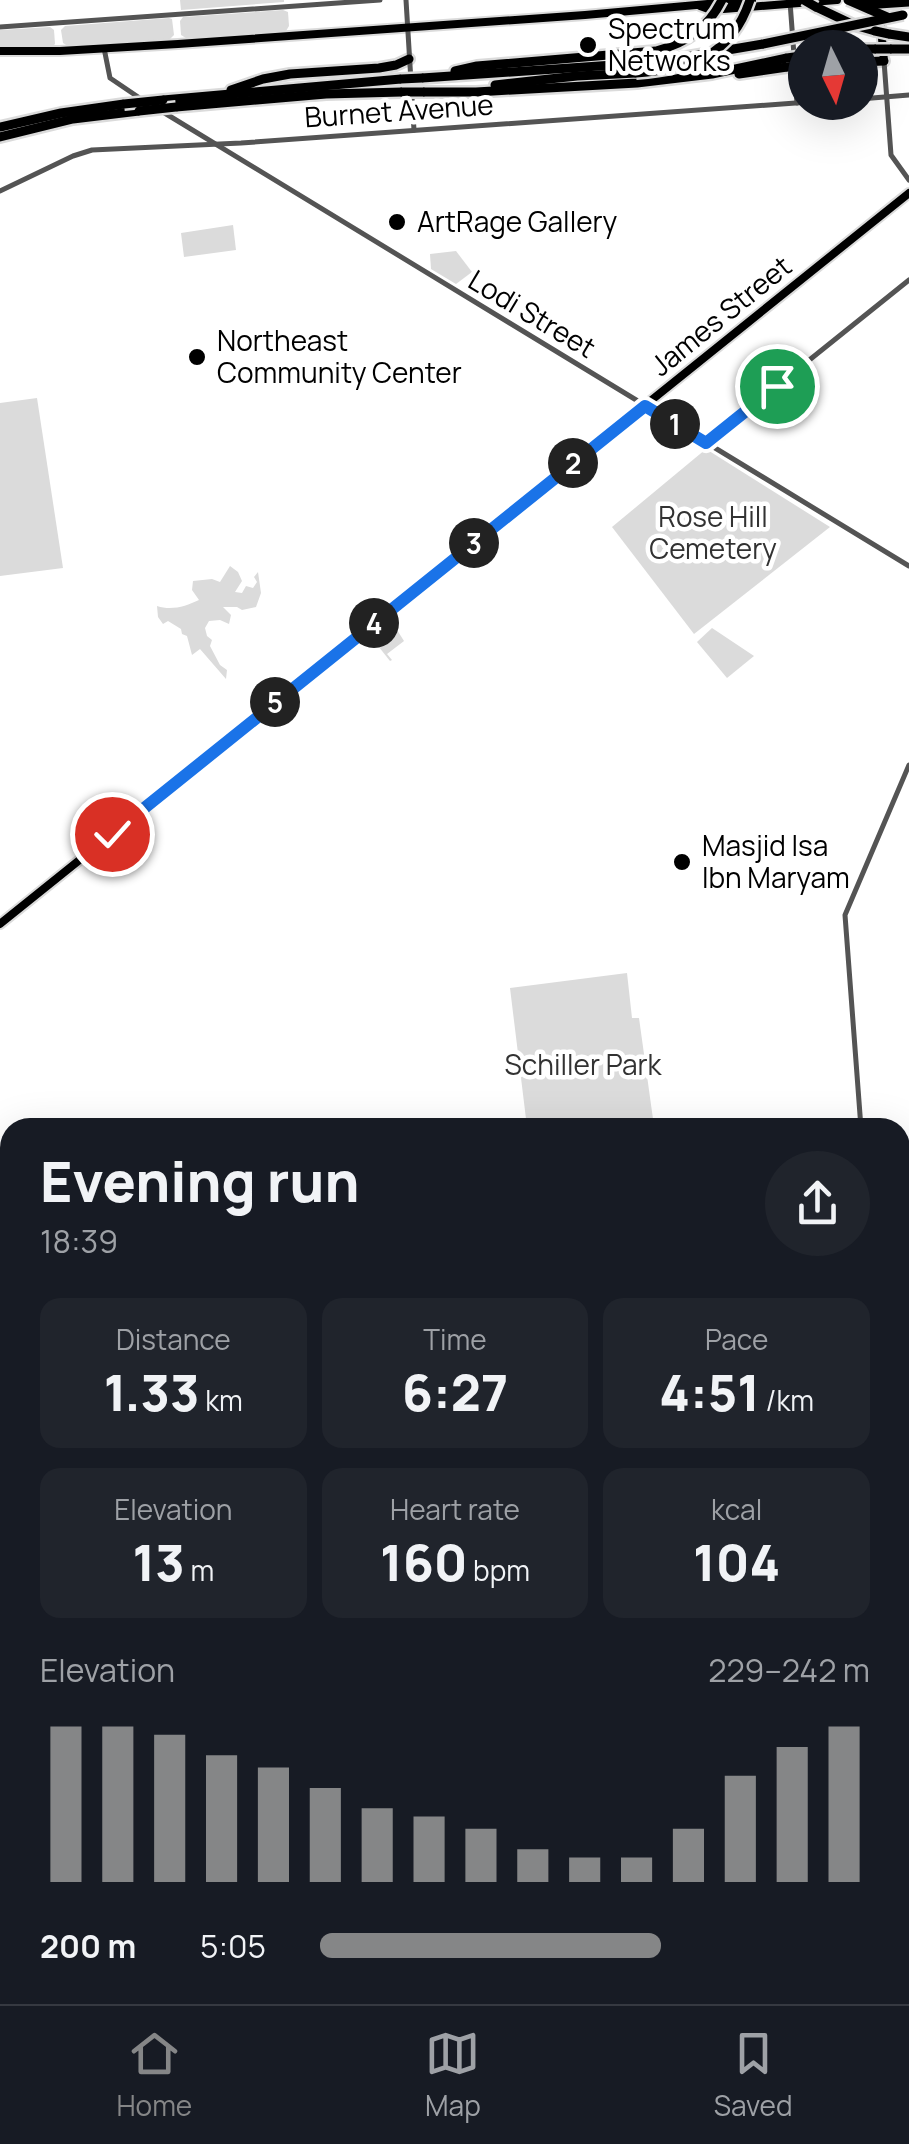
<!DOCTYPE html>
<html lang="en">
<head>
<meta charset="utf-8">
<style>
  :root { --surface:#171b24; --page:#20242c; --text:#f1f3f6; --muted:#9ea1a6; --line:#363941; --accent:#858687 }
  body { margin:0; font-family:Manrope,sans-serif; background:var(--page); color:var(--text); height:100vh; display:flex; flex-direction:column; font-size:38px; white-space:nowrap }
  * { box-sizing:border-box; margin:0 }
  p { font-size:32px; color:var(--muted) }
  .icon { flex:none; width:55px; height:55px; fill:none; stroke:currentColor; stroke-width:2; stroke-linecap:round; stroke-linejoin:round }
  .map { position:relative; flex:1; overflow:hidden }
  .drawer { position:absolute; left:0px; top:1118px; width:910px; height:888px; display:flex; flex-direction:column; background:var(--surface); border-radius:30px 30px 0 0; box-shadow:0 10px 40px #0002 }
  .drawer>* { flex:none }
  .needle { width:65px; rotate:175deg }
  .tools { position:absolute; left:788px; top:30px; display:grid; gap:20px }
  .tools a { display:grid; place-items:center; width:90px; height:90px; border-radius:50%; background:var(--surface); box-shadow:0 10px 40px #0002; font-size:50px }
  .pin { position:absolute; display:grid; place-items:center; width:85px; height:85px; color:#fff; margin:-42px; border:5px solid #fff; border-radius:50%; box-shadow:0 2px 10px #0007 }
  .km { position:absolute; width:50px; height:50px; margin:-25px; border-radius:50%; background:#222; color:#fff; font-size:28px; line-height:50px; text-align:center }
  .round { display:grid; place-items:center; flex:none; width:105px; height:105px; border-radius:52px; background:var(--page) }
  .summary { display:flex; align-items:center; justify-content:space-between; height:170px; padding:0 40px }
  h1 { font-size:55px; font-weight:800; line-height:75px }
  .figures { display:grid; grid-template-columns:repeat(3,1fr); gap:15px; height:170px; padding:10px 40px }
  .figures div { display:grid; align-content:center; border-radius:20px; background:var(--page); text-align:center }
  .figures b { font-size:50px; font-weight:800 }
  .figures small { font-size:28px; font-weight:400 }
  .figures p { font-size:28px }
  .chart { height:280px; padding:20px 40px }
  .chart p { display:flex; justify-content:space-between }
  .chart svg { width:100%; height:180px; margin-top:10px; stroke:var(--accent); stroke-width:6 }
  ul { padding:0 40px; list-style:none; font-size:32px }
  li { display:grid; grid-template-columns:160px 120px 1fr; align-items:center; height:75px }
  li i { height:25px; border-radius:12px; background:var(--accent) }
  .tabs { display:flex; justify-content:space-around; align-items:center; height:140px; border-top:2px solid var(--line); background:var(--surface); font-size:28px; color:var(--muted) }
  .tabs a { display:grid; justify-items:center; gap:5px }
  .tabs .current { color:var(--accent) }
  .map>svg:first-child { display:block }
  .green { fill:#dbdbdb }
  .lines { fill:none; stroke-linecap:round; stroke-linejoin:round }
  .major-casing { stroke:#dbdbdb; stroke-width:12 }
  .highway-casing { stroke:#dbdbdb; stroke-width:14 }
  .minor { stroke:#545454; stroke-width:5 }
  .major { stroke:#000; stroke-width:8 }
  .highway { stroke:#000; stroke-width:9 }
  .highway-bridge-casing { stroke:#dbdbdb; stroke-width:14; stroke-linecap:butt }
  .highway-bridge { stroke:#000; stroke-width:9 }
  .route-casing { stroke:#fff; stroke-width:20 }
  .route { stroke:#1a73e8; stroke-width:12 }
  .poi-dot { fill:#000; stroke:#fff; stroke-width:4 }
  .labels { text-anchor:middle; stroke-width:9; stroke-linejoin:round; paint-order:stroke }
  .poi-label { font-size:28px; fill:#000; stroke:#fff; text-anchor:start }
  .street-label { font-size:28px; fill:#000; stroke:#fff }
  .park-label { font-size:28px; fill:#323232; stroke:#fff }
</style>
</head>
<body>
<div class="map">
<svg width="909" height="2004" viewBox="0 0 909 2004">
  <rect width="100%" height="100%" fill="#fff"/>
  <g class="green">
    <polygon points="180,0 284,0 284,2 181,10"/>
    <polygon points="283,10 288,12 289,26 286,31 186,38 181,35 180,21 183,17"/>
    <polygon points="169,18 172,19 174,35 170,39 68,46 63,43 61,30 65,26"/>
    <polygon points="50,27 54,30 55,44 52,47 0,47 0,30"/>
    <polygon points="233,225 236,250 184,257 181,233"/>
    <polygon points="456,251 472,272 456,284 431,269 430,254"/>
    <polygon points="37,398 63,568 0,576 0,403"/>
    <polygon points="706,449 830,527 694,634 612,527"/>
    <path d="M 230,566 L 238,572 L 242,581 L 235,592 L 242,593 L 246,586 L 253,588 L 257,582 L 254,577 L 258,572 L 261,593 L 256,607 L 242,610 L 237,607 L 223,607 L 231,615 L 229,624 L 220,620 L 209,621 L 205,628 L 207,636 L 212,640 L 210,646 L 220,665 L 227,670 L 226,679 L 200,649 L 192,655 L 187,636 L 182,634 L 181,629 L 168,621 L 163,624 L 158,617 L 157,606 C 172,611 186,606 199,600 L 192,590 L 193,581 L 212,579 L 220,582 Z"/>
    <polygon points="392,622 404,641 387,654 392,660 390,661 371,637"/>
    <polygon points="712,628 754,656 727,678 697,642"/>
    <polygon points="627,973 632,1018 639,1018 653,1119 665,1127 527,1127 510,988"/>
    <polygon points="10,1645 10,1995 411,1995 412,2004 0,2004 0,1646"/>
  </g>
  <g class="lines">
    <defs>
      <g id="major">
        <polyline points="700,6 711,10 837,0"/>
        <polyline points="880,16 884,61"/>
        <polyline points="0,51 60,51 178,44 585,15 752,0"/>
        <polyline points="0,924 909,193"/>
      </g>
      <g id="highway">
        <polyline points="816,7 854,25 875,31"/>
        <polyline points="889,34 909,37"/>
        <polyline points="860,49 876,49"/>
        <polyline points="890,49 909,49"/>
        <polyline points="860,62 884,61"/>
        <polyline points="455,71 477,66 656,51"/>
        <polyline points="739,74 787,67"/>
        <polyline points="422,78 657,62 763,44"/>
        <polyline points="495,85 577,76 636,73"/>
        <polyline points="231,90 263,79 290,74 379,68 396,65 409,59"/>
        <polyline points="423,92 476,92 637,83 712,74 787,58"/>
        <polyline points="163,100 401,79"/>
        <polyline points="176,107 326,94 402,92"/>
        <polyline points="0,127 61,113 124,104"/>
        <polyline points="0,137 73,119 139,111"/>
      </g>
    </defs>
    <use href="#major" class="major-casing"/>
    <use href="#highway" class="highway-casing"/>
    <g class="minor">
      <polyline points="406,0 414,130"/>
      <polyline points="790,2 794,55"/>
      <polyline points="0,27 380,0"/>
      <polyline points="104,48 110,78 144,101"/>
      <polyline points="884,61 891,155 909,180"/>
      <polyline points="794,66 797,103"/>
      <polyline points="860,99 909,95"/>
      <polyline points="158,109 909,566"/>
      <polyline points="0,191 73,156 92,150 241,143 809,102"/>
      <polyline points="706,443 909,280"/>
      <polyline points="861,1128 845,915 909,765"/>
      <polyline points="900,1547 909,1549"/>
      <polyline points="0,1639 10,1638"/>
    </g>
    <use href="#major" class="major"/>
    <use href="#highway" class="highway"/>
    <defs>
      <g id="highway-bridge">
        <polyline points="804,0 816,7"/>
        <polyline points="848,0 887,17"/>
        <polyline points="857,0 879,4 909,2"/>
        <polyline points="875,31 889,34"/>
        <polyline points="763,44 903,15"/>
        <polyline points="876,49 890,49"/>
        <path d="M 656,51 C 687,43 708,28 722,0"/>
        <polyline points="787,58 801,56"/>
        <polyline points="787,67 802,65"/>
        <path d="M 636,73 C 690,69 731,57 750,0"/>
        <polyline points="401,79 422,78"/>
        <polyline points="402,92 423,92"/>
        <polyline points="124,104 163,100"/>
        <polyline points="139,111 176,107"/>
      </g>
    </defs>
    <use href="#highway-bridge" class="highway-bridge-casing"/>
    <use href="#highway-bridge" class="highway-bridge"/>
  </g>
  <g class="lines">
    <defs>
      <polyline id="route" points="112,834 645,406 706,443 777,386"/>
    </defs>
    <use href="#route" class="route-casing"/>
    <use href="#route" class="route"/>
  </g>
  <g class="poi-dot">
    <circle cx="588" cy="45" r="10"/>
    <circle cx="397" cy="222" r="10"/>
    <circle cx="197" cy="357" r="10"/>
    <circle cx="682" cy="862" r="10"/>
  </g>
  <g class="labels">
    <g class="poi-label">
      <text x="608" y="39">Spectrum<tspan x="608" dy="32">Networks</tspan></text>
      <text x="417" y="232">ArtRage Gallery</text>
      <text x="217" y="351">Northeast<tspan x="217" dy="32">Community Center</tspan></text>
      <text x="702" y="856">Masjid Isa<tspan x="702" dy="32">Ibn Maryam</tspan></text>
    </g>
    <g class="street-label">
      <text transform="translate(399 111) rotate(-4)" y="10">Burnet Avenue</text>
      <text transform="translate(532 314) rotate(31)" y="10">Lodi Street</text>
      <text transform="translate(721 316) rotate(-39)" y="10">James Street</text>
    </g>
    <g class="park-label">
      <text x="713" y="527">Rose Hill<tspan x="713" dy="32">Cemetery</tspan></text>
      <text x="583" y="1075">Schiller Park</text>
    </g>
  </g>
</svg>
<div class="tools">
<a><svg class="needle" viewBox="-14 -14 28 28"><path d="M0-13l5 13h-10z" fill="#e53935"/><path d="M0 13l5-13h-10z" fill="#9ea1a6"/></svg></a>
</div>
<div class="pin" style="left:777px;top:386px;background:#1e9e55"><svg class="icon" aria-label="arrive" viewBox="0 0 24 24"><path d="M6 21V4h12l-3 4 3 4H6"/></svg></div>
<div class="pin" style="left:112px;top:834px;background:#d93025"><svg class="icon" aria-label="check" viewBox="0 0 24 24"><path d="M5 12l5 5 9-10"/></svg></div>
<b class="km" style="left:675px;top:424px">1</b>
<b class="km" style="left:573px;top:463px">2</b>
<b class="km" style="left:474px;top:543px">3</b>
<b class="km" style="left:374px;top:623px">4</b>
<b class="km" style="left:275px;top:702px">5</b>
<section class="drawer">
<div class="summary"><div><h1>Evening run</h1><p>18:39</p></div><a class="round"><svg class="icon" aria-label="share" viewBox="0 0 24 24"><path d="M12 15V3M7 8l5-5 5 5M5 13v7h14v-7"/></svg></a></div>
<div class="figures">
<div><p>Distance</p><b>1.33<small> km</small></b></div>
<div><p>Time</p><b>6:27</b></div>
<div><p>Pace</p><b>4:51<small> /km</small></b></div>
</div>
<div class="figures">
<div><p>Elevation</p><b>13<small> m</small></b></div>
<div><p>Heart rate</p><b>160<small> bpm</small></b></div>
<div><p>kcal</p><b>104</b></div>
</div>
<div class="chart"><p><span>Elevation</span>229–242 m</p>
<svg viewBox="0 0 160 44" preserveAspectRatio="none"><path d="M5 44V6M15 44V6M25 44V8M35 44V13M45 44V16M55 44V21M65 44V26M75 44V28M85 44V31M95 44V36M105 44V38M115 44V38M125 44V31M135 44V18M145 44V11M155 44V6"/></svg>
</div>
<ul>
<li><b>200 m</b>5:05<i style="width:62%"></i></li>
</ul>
</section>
</div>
<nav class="tabs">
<a class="current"><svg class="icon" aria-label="home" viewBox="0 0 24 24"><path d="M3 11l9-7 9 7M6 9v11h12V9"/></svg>Home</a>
<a><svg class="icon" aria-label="map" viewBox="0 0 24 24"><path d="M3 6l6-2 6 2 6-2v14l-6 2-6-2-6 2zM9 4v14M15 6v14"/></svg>Map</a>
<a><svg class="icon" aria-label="saved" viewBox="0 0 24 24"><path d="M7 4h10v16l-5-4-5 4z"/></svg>Saved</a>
</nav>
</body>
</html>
